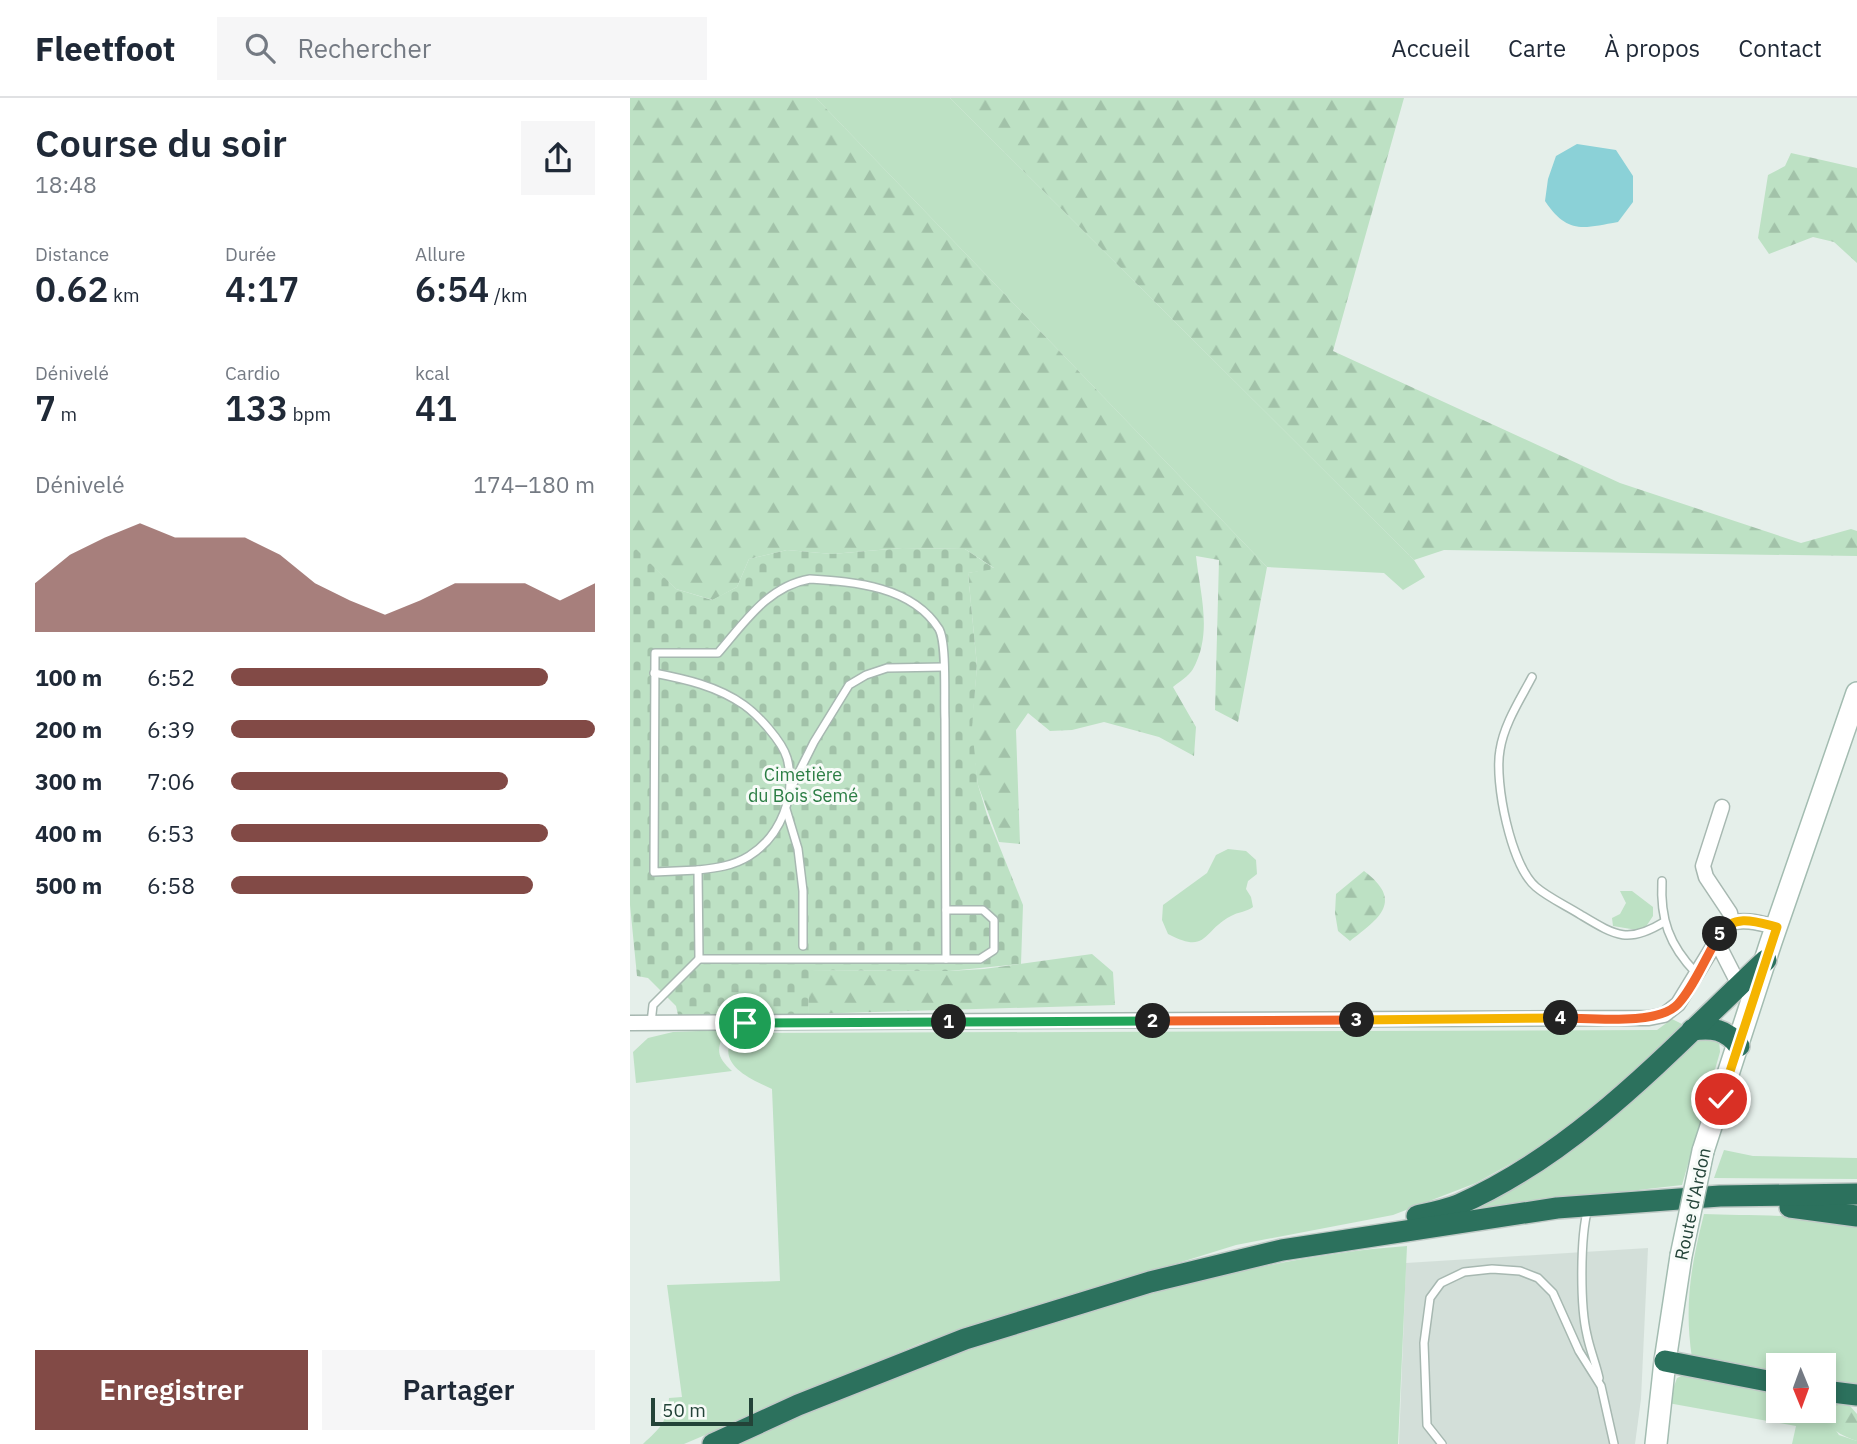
<!DOCTYPE html>
<html lang="fr">
<head>
<meta charset="utf-8">
<style>
  :root { --surface:#fff; --page:#f6f6f7; --text:#1f2937; --muted:#747a83; --line:#e0e1e3; --accent:#824a46 }
  body { margin:0; font-family:"IBM Plex Sans",sans-serif; background:var(--page); color:var(--text); height:100vh; display:flex; flex-direction:column; font-size:26px; white-space:nowrap }
  * { box-sizing:border-box; margin:0 }
  p { font-size:23px; color:var(--muted) }
  .icon { flex:none; width:38px; height:38px; fill:none; stroke:currentColor; stroke-width:2; stroke-linecap:round; stroke-linejoin:round }
  .map { position:relative; flex:1; overflow:hidden }
  .sheet { display:flex; flex-direction:column; background:var(--surface); width:630px }
  .sheet>* { flex:none }
  .needle { width:46px; rotate:179deg }
  .buttons { position:absolute; left:1136px; top:1255px; display:grid; gap:14px }
  .buttons a { display:grid; place-items:center; width:70px; height:70px; border-radius:0px; background:var(--surface); box-shadow:0 4px 10px #0003; font-size:35px }
  .scale { position:absolute; left:21px; bottom:18px; width:102px; box-sizing:border-box; padding-left:7px; border:4px solid #234338; border-top:0; font-size:19px; line-height:24px; white-space:nowrap; color:#234338; -webkit-text-stroke:5px #f7fbf8; paint-order:stroke }
  .pin { position:absolute; display:grid; place-items:center; width:60px; height:60px; color:#fff; margin:-30px; border:4px solid #fff; border-radius:50%; box-shadow:0 2px 7px #0007 }
  .km { position:absolute; width:35px; height:35px; margin:-18px; border-radius:50%; background:#222; color:#fff; font-size:19px; line-height:35px; text-align:center }
  .round { display:grid; place-items:center; flex:none; width:74px; height:74px; border-radius:0px; background:var(--page) }
  .overview { display:flex; align-items:center; justify-content:space-between; height:119px; padding:0 35px }
  h1 { font-size:38px; font-weight:600; line-height:52px }
  .metrics { display:grid; grid-template-columns:repeat(3,1fr); gap:10px; height:119px; padding:7px 35px }
  .metrics div { display:grid; align-content:center }
  .metrics b { font-size:35px; font-weight:600 }
  .metrics small { font-size:19px; font-weight:400 }
  .metrics p { font-size:19px }
  .chart { height:196px; padding:14px 35px }
  .chart p { display:flex; justify-content:space-between }
  .chart svg { width:100%; height:126px; margin-top:7px; fill:var(--accent); opacity:.7 }
  .cta { display:flex; gap:14px; margin-top:auto; padding:14px 35px }
  .cta a { flex:1; height:80px; border-radius:0px; background:var(--accent); color:#fff; font-size:28px; font-weight:600; line-height:80px; text-align:center }
  .cta a+a { background:var(--page); color:var(--text) }
  ul { padding:0 35px; list-style:none; font-size:23px }
  li { display:grid; grid-template-columns:112px 84px 1fr; align-items:center; height:52px }
  li i { height:18px; border-radius:9px; background:var(--accent) }
  header { display:flex; align-items:center; gap:42px; box-sizing:border-box; height:98px; padding:0 35px; background:var(--surface); border-bottom:2px solid var(--line) }
  header strong { font-size:33px }
  nav { display:flex; gap:38px; margin-inline-start:auto; font-size:24px }
  .search { width:490px; height:63px; background:var(--page); display:flex; align-items:center; gap:18px; box-sizing:border-box; padding:0 24px; border-radius:0px; color:var(--muted); font-size:26px }
  main { display:flex; flex:1; min-height:0 }
  .map>svg:first-child { display:block }
  .built { fill:#d3dfd9 }
  .grass { fill:#bde1c4 }
  .forest { fill:url(#forest-firs) }
  .cemetery { fill:url(#cemetery-stones) }
  .water { fill:#8bd1d7 }
  .lines { fill:none; stroke-linecap:round; stroke-linejoin:round }
  .lane-casing { stroke:#a7b8b1; stroke-width:10 }
  .street-casing { stroke:#a7b8b1; stroke-width:17 }
  .secondary-casing { stroke:#a3bcb1; stroke-width:24 }
  .highway-casing { stroke:#c1cac7; stroke-width:24 }
  .lane { stroke:#fff; stroke-width:7 }
  .street { stroke:#fff; stroke-width:14 }
  .secondary { stroke:#fff; stroke-width:21 }
  .highway { stroke:#2c715d; stroke-width:21 }
  .secondary-bridge-casing { stroke:#a3bcb1; stroke-width:24; stroke-linecap:butt }
  .secondary-bridge { stroke:#fff; stroke-width:21 }
  .split-1-casing { stroke:#fff; stroke-width:14 }
  .split-2-casing { stroke:#fff; stroke-width:14 }
  .split-3-casing { stroke:#fff; stroke-width:14 }
  .split-4-casing { stroke:#fff; stroke-width:14 }
  .split-5-casing { stroke:#fff; stroke-width:14 }
  .split-6-casing { stroke:#fff; stroke-width:14 }
  .split-1 { stroke:#22a559; stroke-width:9 }
  .split-2 { stroke:#22a559; stroke-width:9 }
  .split-3 { stroke:#f0652b; stroke-width:9 }
  .split-4 { stroke:#f5b400; stroke-width:9 }
  .split-5 { stroke:#f0652b; stroke-width:9 }
  .split-6 { stroke:#f5b400; stroke-width:9 }
  .labels { text-anchor:middle; stroke-width:6; stroke-linejoin:round; paint-order:stroke }
  .park-label { font-size:18px; fill:#2a7d43; stroke:#f7fbf8 }
  .street-label { font-size:18px; fill:#234338; stroke:#f7fbf8 }
</style>
</head>
<body>
<header>
<strong>Fleetfoot</strong>
<div class="search"><svg class="icon" aria-label="search" viewBox="0 0 24 24"><circle cx="10" cy="10" r="6"/><path d="M15 15l6 6"/></svg>Rechercher</div>
<nav><a>Accueil</a><a>Carte</a><a>À propos</a><a>Contact</a></nav>
</header>
<main>
<section class="sheet">
<div class="overview"><div><h1>Course du soir</h1><p>18:48</p></div><a class="round"><svg class="icon" aria-label="share" viewBox="0 0 24 24"><path d="M12 15V3M7 8l5-5 5 5M5 13v7h14v-7"/></svg></a></div>
<div class="metrics">
<div><p>Distance</p><b>0.62<small> km</small></b></div>
<div><p>Durée</p><b>4:17</b></div>
<div><p>Allure</p><b>6:54<small> /km</small></b></div>
</div>
<div class="metrics">
<div><p>Dénivelé</p><b>7<small> m</small></b></div>
<div><p>Cardio</p><b>133<small> bpm</small></b></div>
<div><p>kcal</p><b>41</b></div>
</div>
<div class="chart"><p><span>Dénivelé</span>174–180 m</p>
<svg viewBox="0 0 160 44" preserveAspectRatio="none"><path d="M0 44V27L10 17L20 11L30 6L40 11L50 11L60 11L70 17L80 27L90 33L100 38L110 33L120 27L130 27L140 27L150 33L160 27V44z"/></svg>
</div>
<ul>
<li><b>100 m</b>6:52<i style="width:87%"></i></li>
<li><b>200 m</b>6:39<i style="width:100%"></i></li>
<li><b>300 m</b>7:06<i style="width:76%"></i></li>
<li><b>400 m</b>6:53<i style="width:87%"></i></li>
<li><b>500 m</b>6:58<i style="width:83%"></i></li>
</ul>
<div class="cta"><a>Enregistrer</a><a>Partager</a></div>
</section>
<div class="map">
<svg width="1227" height="1346" viewBox="0 0 1227 1346">
  <defs>
    <pattern id="forest-firs" width="22" height="20" patternUnits="userSpaceOnUse" patternTransform="scale(1.75)"><rect width="22" height="20" fill="#bde1c4"/><path d="M5 1l3.5 6h-7zM16 11l3.5 6h-7z" fill="#a2c2a9"/></pattern>
    <pattern id="cemetery-stones" width="16" height="16" patternUnits="userSpaceOnUse" patternTransform="scale(1.75)"><rect width="16" height="16" fill="#bde1c4"/><path d="M2 7V4a2 2 0 0 1 4 0v3zM10 15v-3a2 2 0 0 1 4 0v3z" fill="#a2c2a9"/></pattern>
  </defs>
  <rect width="100%" height="100%" fill="#e5efea"/>
  <polygon class="built" points="1018,1150 1011,1301 1005,1346 769,1346 776,1165"/>
  <g class="grass">
    <polygon points="186,0 320,0 784,462 795,479 773,492 754,475 637,469"/>
    <path d="M 598,751 L 616,753 L 626,762 L 627,776 L 618,783 L 616,791 L 621,799 L 623,809 C 616,814 608,814 601,818 C 572,833 578,857 538,836 L 532,822 L 533,807 L 577,775 L 586,757 Z"/>
    <polygon points="990,793 1002,793 1023,809 1023,818 1015,830 1007,832 983,828 982,820 990,816 996,805"/>
    <path d="M 1042,921 L 1054,927 L 931,1038 L 846,1085 L 763,1117 L 606,1147 L 291,1245 L 54,1346 L 13,1346 C 30,1330 37,1325 39,1300 L 52,1299 L 37,1187 L 150,1183 L 142,991 C 121,981 84,966 104,937 L 124,935 L 1027,932 Z"/>
    <path d="M 96,932 C 86,951 86,958 102,973 L 6,985 L 3,954 L 18,940 L 43,934 Z"/>
    <polygon points="1067,938 1089,940 1090,954 1052,1087 833,1112"/>
    <polygon points="1094,1052 1123,1058 1227,1060 1227,1081 1084,1080"/>
    <path d="M 1074,1116 C 1114,1118 1192,1115 1227,1129 L 1227,1288 L 1194,1285 L 1194,1267 L 1148,1267 L 1148,1276 L 1062,1260 C 1054,1207 1061,1167 1074,1116 Z"/>
    <path d="M 777,1148 L 768,1346 L 105,1346 C 217,1294 333,1251 451,1216 C 557,1184 666,1156 777,1148 Z"/>
    <polygon points="1058,1275 1148,1294 1148,1312 1194,1312 1194,1303 1194,1314 1209,1337 1227,1343 1227,1346 1162,1346 1166,1328 1038,1305 1047,1280"/>
  </g>
  <g class="forest">
    <path d="M 0,0 L 186,0 L 637,469 L 608,624 L 585,612 L 589,462 L 566,458 C 570,496 583,535 563,571 C 559,578 549,584 543,589 L 566,629 L 564,658 L 529,639 L 474,624 L 442,632 L 420,633 L 398,615 L 386,632 L 390,746 L 369,744 L 348,687 L 341,634 L 347,568 L 338,475 L 364,470 L 335,451 L 272,450 L 202,456 L 157,452 L 119,461 L 107,489 L 83,502 L 46,491 L 0,446 Z"/>
    <polygon points="320,0 774,0 703,253 990,385 1171,445 1221,431 1227,433 1227,458 814,452 784,462"/>
    <polygon points="1161,55 1227,70 1227,165 1204,144 1183,139 1139,156 1128,140 1138,77 1155,68"/>
    <path d="M 734,773 C 774,803 750,820 720,843 L 708,833 L 705,815 L 706,796 Z"/>
    <polygon points="462,856 483,874 485,907 178,916 179,872 319,873 354,871"/>
    <path d="M 1194,1303 L 1220,1308 L 1227,1316 L 1227,1343 C 1206,1336 1194,1328 1194,1303 Z"/>
  </g>
  <polygon class="cemetery" points="0,445 46,491 82,502 107,489 119,461 157,452 202,456 272,450 335,451 365,471 338,475 347,568 342,630 348,687 358,720 393,807 391,866 319,873 180,872 178,916 48,917 46,908 18,880 7,878 0,807"/>
  <path class="water" d="M 947,46 L 986,52 L 1003,78 L 1003,104 L 988,124 C 953,130 938,137 915,103 L 918,81 L 926,58 Z"/>
  <g class="lines">
    <defs>
      <g id="lane">
        <path d="M 180,481 C 225,484 282,488 309,531 C 317,545 314,602 315,621 C 315,701 316,781 316,861 L 69,861 L 68,772 L 24,774 L 25,555 L 88,555 C 114,525 138,488 180,481 Z"/>
        <path d="M 24,575 C 55,581 87,588 114,607 C 128,617 152,643 157,660 C 167,697 151,738 119,758 C 103,768 86,770 68,772"/>
        <path d="M 902,579 C 890,602 874,626 870,652 C 864,684 881,768 906,789 C 919,800 937,808 951,817 C 986,838 998,846 1034,824"/>
        <polyline points="161,690 184,644 219,587 236,577 257,570 314,569"/>
        <polyline points="156,711 168,751 173,793 173,848"/>
        <path d="M 1032,783 C 1030,821 1039,847 1066,875"/>
        <polyline points="316,861 350,861 364,852 364,822 353,812 316,812"/>
        <polyline points="21,925 23,907 69,861"/>
        <path d="M 958,1110 C 950,1139 950,1208 957,1237 C 960,1252 966,1266 969,1280"/>
        <polyline points="812,1346 797,1327 794,1245 800,1200 811,1185 834,1174 862,1171 890,1173 908,1180 923,1195 949,1253 971,1288 984,1346"/>
      </g>
      <g id="street">
        <polyline points="1092,709 1073,768 1076,779 1100,815 1102,824"/>
        <polyline points="1086,842 1109,887"/>
        <path d="M 0,925 L 1019,920 L 1034,917 L 1048,906 L 1097,826 C 1113,820 1130,825 1147,829"/>
      </g>
      <g id="secondary">
        <polyline points="1073,1053 1141,844 1227,595"/>
        <polyline points="1026,1346 1035,1263 1051,1158"/>
      </g>
      <g id="highway">
        <path d="M 1062,932 C 1082,929 1096,931 1109,948"/>
        <polyline points="1160,1109 1227,1118"/>
        <path d="M 787,1118 C 800,1115 815,1112 828,1107 C 949,1054 1041,951 1136,862"/>
        <polyline points="1035,1263 1148,1285"/>
        <polyline points="1194,1293 1227,1297"/>
        <polyline points="83,1346 168,1307 335,1241 520,1184 652,1152 927,1110 1090,1098 1227,1096"/>
      </g>
    </defs>
    <use href="#lane" class="lane-casing"/>
    <use href="#street" class="street-casing"/>
    <use href="#secondary" class="secondary-casing"/>
    <use href="#highway" class="highway-casing"/>
    <use href="#lane" class="lane"/>
    <use href="#street" class="street"/>
    <use href="#secondary" class="secondary"/>
    <use href="#highway" class="highway"/>
    <defs>
      <polyline id="secondary-bridge" points="1051,1158 1073,1053"/>
    </defs>
    <use href="#secondary-bridge" class="secondary-bridge-casing"/>
    <use href="#secondary-bridge" class="secondary-bridge"/>
  </g>
  <g class="lines">
    <defs>
      <polyline id="split-1" points="115,925 319,924"/>
      <polyline id="split-2" points="319,924 523,923"/>
      <polyline id="split-3" points="523,923 727,922"/>
      <polyline id="split-4" points="727,922 931,920"/>
      <path id="split-5" d="M 931,920 C 960,920 1028,928 1048,906 C 1064,889 1077,856 1090,836"/>
      <path id="split-6" d="M 1090,836 C 1104,815 1127,824 1147,829 L 1091,1001"/>
    </defs>
    <use href="#split-1" class="split-1-casing"/>
    <use href="#split-2" class="split-2-casing"/>
    <use href="#split-3" class="split-3-casing"/>
    <use href="#split-4" class="split-4-casing"/>
    <use href="#split-5" class="split-5-casing"/>
    <use href="#split-6" class="split-6-casing"/>
    <use href="#split-1" class="split-1"/>
    <use href="#split-2" class="split-2"/>
    <use href="#split-3" class="split-3"/>
    <use href="#split-4" class="split-4"/>
    <use href="#split-5" class="split-5"/>
    <use href="#split-6" class="split-6"/>
  </g>
  <g class="labels">
    <g class="park-label">
      <text x="173" y="683">Cimetière<tspan x="173" dy="21">du Bois Semé</tspan></text>
    </g>
    <g class="street-label">
      <text transform="translate(1063 1106) rotate(-78)" y="6">Route d'Ardon</text>
    </g>
  </g>
</svg>
<div class="buttons">
<a><svg class="needle" viewBox="-14 -14 28 28"><path d="M0-13l5 13h-10z" fill="#e53935"/><path d="M0 13l5-13h-10z" fill="#747a83"/></svg></a>
</div>
<div class="scale">50 m</div>
<div class="pin" style="left:115px;top:925px;background:#1e9e55"><svg class="icon" aria-label="arrive" viewBox="0 0 24 24"><path d="M6 21V4h12l-3 4 3 4H6"/></svg></div>
<div class="pin" style="left:1091px;top:1001px;background:#d93025"><svg class="icon" aria-label="check" viewBox="0 0 24 24"><path d="M5 12l5 5 9-10"/></svg></div>
<b class="km" style="left:319px;top:924px">1</b>
<b class="km" style="left:523px;top:923px">2</b>
<b class="km" style="left:727px;top:922px">3</b>
<b class="km" style="left:931px;top:920px">4</b>
<b class="km" style="left:1090px;top:836px">5</b>
</div>
</main>
</body>
</html>
